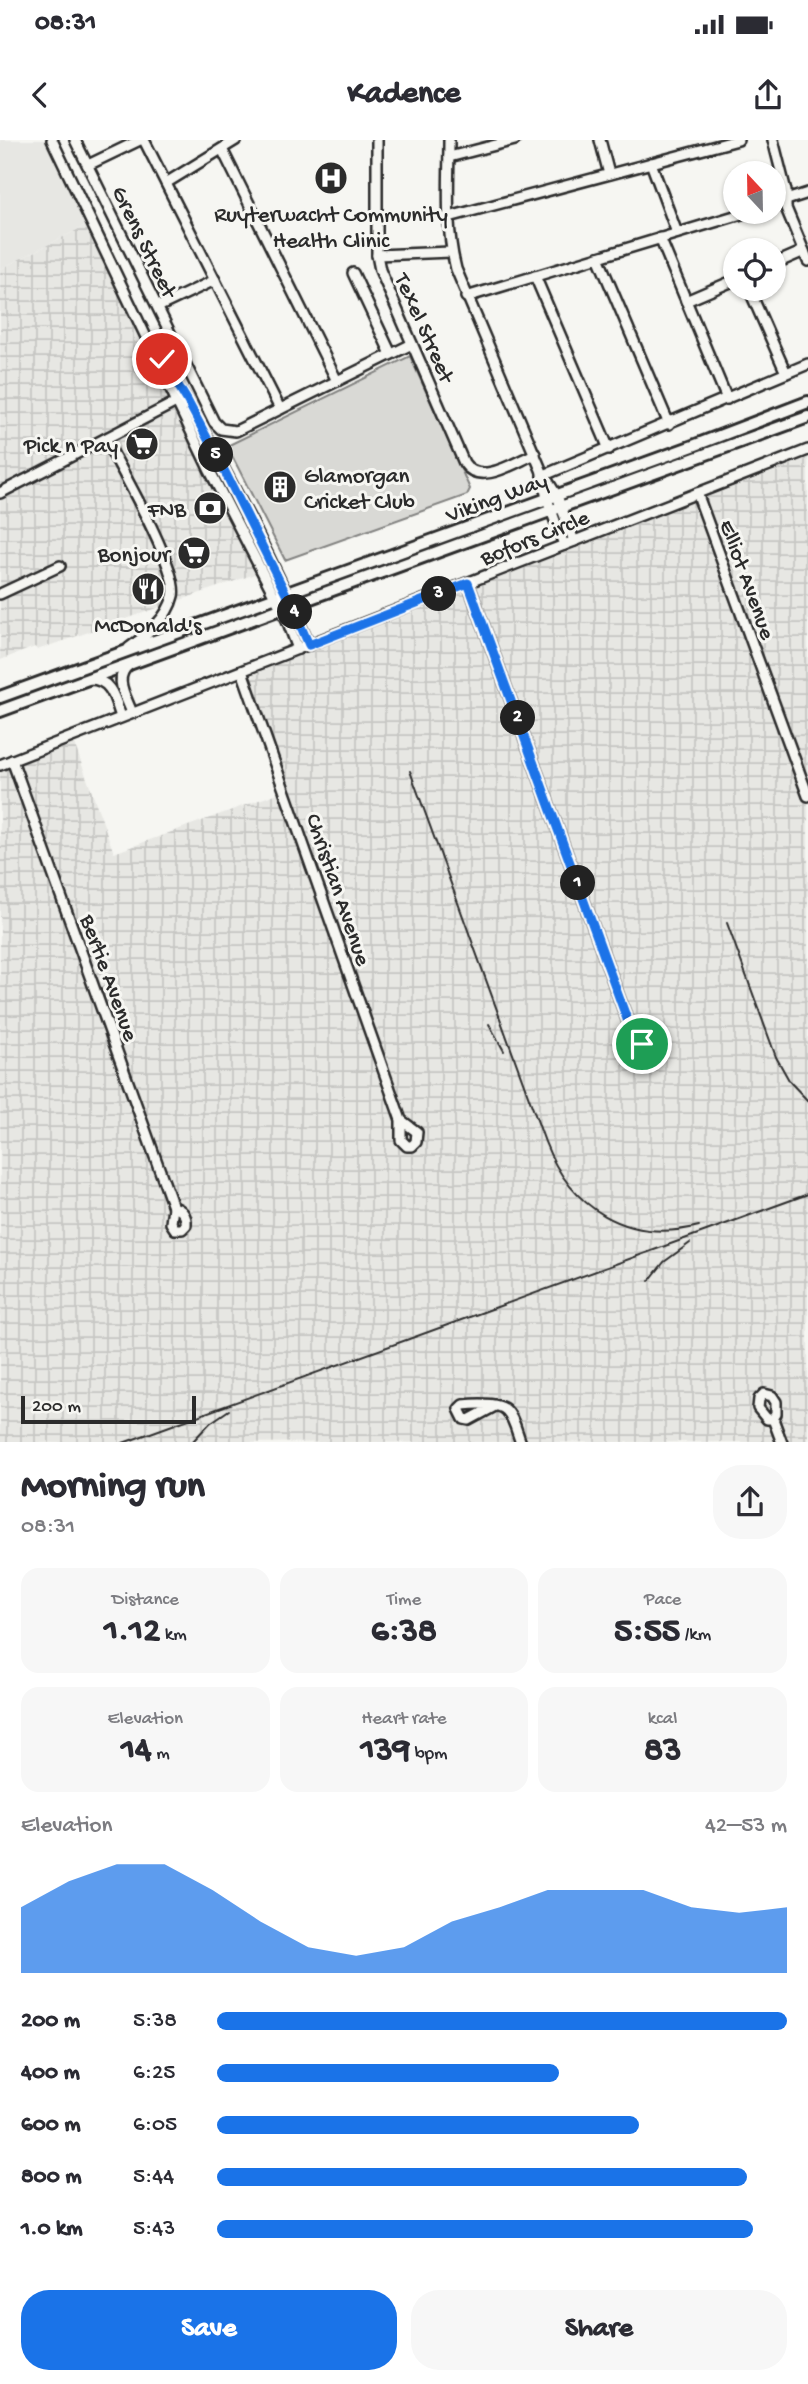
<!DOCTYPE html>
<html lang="en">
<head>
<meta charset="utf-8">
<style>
  :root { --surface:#fff; --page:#f7f7f7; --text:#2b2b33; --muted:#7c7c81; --accent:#1a73e8 }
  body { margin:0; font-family:"Gochi Hand",sans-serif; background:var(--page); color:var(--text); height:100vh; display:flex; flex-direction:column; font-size:26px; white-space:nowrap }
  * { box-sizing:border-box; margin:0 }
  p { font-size:23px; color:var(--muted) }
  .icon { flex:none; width:38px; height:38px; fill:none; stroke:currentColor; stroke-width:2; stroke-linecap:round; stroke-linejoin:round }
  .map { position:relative; height:1302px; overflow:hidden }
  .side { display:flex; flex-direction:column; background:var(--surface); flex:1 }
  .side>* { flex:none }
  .needle { width:46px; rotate:338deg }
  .fabs { position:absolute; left:723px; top:21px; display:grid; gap:14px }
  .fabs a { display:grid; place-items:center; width:63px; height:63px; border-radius:50%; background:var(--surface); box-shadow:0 2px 5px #0004; font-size:35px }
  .scale { position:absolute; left:21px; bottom:18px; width:175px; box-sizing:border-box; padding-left:7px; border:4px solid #2b2b2b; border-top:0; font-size:19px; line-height:24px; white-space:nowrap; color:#2b2b2b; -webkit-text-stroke:5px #f6f6f2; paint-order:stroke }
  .pin { position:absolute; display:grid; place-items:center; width:60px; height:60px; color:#fff; margin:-30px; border:4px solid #fff; border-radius:50%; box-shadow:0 2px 7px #0007 }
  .km { position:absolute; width:35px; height:35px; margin:-18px; border-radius:50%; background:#222; color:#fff; font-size:19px; line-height:35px; text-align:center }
  .round { display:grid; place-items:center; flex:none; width:74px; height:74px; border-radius:28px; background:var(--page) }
  .overview { display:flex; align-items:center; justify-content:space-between; height:119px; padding:0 21px }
  h1 { font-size:38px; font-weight:800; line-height:52px }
  .figures { display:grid; grid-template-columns:repeat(3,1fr); gap:10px; height:119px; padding:7px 21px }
  .figures div { display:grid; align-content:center; border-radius:18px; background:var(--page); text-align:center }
  .figures b { font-size:35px; font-weight:800 }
  .figures small { font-size:19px; font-weight:400 }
  .figures p { font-size:19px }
  .chart { height:196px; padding:14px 21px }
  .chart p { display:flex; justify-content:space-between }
  .chart svg { width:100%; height:126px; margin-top:7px; fill:var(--accent); opacity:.7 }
  .primary-button { display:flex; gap:14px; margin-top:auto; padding:14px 21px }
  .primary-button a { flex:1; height:80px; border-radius:28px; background:var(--accent); color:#fff; font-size:28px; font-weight:800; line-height:80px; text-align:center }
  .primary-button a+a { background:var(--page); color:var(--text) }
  ul { padding:0 21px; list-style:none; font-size:23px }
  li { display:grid; grid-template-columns:112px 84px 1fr; align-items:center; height:52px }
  li i { height:18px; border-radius:9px; background:var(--accent) }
  .status { display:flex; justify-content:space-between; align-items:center; height:49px; padding:0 35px; background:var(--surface); direction:ltr }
  .status svg { height:19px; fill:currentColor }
  header { display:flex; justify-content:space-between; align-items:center; height:91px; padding:0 21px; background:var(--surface); font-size:32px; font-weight:800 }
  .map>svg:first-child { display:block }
  .built { fill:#e7e7e3 }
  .industrial { fill:url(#industrial-grid) }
  .park { fill:#d9d9d5; stroke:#828280; stroke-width:2 }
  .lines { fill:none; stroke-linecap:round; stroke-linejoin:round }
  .minor-casing { stroke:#2b2b2b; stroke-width:14 }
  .major-casing { stroke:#2b2b2b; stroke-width:16 }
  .minor { stroke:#f6f6f2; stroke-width:9 }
  .major { stroke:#f6f6f2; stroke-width:10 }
  .rail { stroke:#2b2b2b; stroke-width:2 }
  .route-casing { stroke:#fff; stroke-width:14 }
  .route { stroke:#1a73e8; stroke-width:9 }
  .labels { text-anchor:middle; stroke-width:6; stroke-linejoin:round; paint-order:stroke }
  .poi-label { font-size:23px; fill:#2b2b2b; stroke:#f6f6f2; text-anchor:end }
  .street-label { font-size:23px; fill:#2b2b2b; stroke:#f6f6f2 }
</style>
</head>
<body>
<div class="status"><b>08:31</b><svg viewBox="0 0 49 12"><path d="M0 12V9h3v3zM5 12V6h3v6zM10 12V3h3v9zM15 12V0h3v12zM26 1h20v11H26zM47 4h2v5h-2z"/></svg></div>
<header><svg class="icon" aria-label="back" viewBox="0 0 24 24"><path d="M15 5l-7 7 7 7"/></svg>Kadence<svg class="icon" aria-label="share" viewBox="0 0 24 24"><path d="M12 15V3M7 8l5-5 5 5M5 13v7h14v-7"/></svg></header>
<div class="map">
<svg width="808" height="1303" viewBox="0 0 808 1303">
  <defs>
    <pattern id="industrial-grid" width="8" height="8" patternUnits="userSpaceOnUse" patternTransform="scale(1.75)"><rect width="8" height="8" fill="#e7e7e3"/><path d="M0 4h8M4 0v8" fill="none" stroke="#c6c6c3"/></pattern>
  </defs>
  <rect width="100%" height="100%" fill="#f6f6f2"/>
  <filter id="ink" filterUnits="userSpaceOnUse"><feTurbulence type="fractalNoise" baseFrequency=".0143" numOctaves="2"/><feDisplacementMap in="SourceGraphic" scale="14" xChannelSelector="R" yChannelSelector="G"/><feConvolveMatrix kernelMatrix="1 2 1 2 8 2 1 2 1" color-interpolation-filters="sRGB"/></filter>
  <g filter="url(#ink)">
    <polygon class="built" points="0,0 46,0 85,86 0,129"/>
    <g class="industrial">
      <polygon points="85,86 171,254 255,434 37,510 35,507 0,520 0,129"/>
      <polygon points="808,318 808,1302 0,1303 0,632 74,603 114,713 289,649 249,548 254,533"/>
    </g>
    <polygon class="park" points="410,216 470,349 467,355 285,420 227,306"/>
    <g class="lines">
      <defs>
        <g id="minor">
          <polyline points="52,0 210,331 287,480 298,509"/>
          <polyline points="75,0 214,282 221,289 236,291 412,204"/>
          <polyline points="144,0 280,269"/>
          <path d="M 377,0 L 377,115 L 380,130 L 464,323 C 480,347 515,322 535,314"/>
          <path d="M 449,0 C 449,42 445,87 456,129 L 542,332 L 557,356 L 574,401"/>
          <polyline points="600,0 609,34"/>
          <polyline points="773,0 786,51 786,68 808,121"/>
          <polyline points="222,9 337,241"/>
          <polyline points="449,17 515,0"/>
          <polyline points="651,23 677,93"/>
          <polyline points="88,25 140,0"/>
          <polyline points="166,43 236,0"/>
          <polyline points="774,64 808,53"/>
          <polyline points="449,77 738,0"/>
          <polyline points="660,98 727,259"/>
          <polyline points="377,115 451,112"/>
          <polyline points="598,117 669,284"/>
          <polyline points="774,124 804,111"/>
          <polyline points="353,133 391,214"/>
          <polyline points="535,136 609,309"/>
          <polyline points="749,149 786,233"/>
          <polyline points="466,157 748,72"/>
          <polyline points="686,161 735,140"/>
          <polyline points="158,167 215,140"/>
          <path d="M 173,239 C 178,247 184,254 188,262 C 231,341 274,422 309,505"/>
          <path d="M 105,299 C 120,327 180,431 173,456 C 168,478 147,495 129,508"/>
          <polyline points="542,333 547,359 564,405"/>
          <polyline points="542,336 808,224"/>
          <polyline points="0,353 182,259"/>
          <polyline points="697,353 808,656"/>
          <polyline points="468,443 635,901"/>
          <polyline points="0,454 60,426"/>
          <path d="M 130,524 C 112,537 126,556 132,573"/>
          <polyline points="242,531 401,980 401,1000 407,1006 412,1006 416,1002 417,992 401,980"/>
          <path d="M 90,539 C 112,539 115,560 121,577"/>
          <polyline points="12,620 173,1067"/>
          <polyline points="0,625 808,310"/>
          <path d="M 635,901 C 644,903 647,909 648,918 L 644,924 L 634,921 L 631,910 Z"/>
          <path d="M 173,1067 C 182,1069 187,1076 186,1085 L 182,1089 L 175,1089 L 171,1083 Z"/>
          <polygon points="764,1254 772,1256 776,1262 776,1274 773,1279 767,1279 758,1268 759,1259"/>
          <path d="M 495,1266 L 469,1280 L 464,1279 L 459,1269 L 463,1265 C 473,1264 500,1262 507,1271 C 514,1278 517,1293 521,1303"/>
          <polyline points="773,1279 782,1303"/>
        </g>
        <g id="major">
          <polyline points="0,557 693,306 808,262"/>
          <polyline points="0,571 808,277"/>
        </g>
      </defs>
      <use href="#minor" class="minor-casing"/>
      <use href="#major" class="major-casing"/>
      <use href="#minor" class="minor"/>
      <use href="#major" class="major"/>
      <g class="rail">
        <path d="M 410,631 L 545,1002 C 571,1069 628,1104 699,1086"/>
        <polyline points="727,783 776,917 790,942 808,961"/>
        <polyline points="489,884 504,911"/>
        <polyline points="649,1141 664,1122 690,1103"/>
        <polyline points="193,1301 210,1283 229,1270"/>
        <polyline points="123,1303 808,1054"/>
      </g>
    </g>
  </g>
  <g class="lines" filter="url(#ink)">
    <defs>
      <polyline id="route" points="162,219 187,260 222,326 292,466 309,505 468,443 635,901 642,904"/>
    </defs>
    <use href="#route" class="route-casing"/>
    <use href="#route" class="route"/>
  </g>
  <defs>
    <symbol id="hospital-disc" viewBox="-11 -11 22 22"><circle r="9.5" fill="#2b2b2b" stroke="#f6f6f2"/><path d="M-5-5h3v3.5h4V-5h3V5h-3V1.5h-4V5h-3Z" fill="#fff"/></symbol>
    <symbol id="supermarket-disc" viewBox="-11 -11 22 22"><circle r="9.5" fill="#2b2b2b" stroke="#f6f6f2"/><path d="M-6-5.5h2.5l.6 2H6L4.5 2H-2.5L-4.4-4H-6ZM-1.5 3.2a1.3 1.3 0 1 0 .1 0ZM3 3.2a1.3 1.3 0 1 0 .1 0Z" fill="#fff"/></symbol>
    <symbol id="building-disc" viewBox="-11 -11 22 22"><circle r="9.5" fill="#2b2b2b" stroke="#f6f6f2"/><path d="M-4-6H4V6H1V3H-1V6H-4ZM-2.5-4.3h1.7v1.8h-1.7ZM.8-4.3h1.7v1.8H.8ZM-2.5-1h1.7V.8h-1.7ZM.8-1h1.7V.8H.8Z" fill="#fff"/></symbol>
    <symbol id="bank-disc" viewBox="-11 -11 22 22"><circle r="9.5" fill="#2b2b2b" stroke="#f6f6f2"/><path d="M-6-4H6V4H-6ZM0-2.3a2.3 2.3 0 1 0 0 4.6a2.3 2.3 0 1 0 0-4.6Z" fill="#fff"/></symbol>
    <symbol id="restaurant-disc" viewBox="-11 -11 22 22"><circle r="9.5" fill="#2b2b2b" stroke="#f6f6f2"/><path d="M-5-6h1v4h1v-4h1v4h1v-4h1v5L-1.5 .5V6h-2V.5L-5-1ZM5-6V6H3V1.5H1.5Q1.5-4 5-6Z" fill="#fff"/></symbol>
  </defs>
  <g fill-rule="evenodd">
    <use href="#hospital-disc" x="312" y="19" width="38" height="38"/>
    <use href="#supermarket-disc" x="123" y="285" width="38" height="38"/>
    <use href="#building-disc" x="261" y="328" width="38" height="38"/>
    <use href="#bank-disc" x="191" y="349" width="38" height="38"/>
    <use href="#supermarket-disc" x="175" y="394" width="38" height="38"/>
    <use href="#restaurant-disc" x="129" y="430" width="38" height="38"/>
  </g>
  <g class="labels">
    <g class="poi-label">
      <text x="331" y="81" text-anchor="middle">Ruyterwacht Community<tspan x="331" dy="26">Health Clinic</tspan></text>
      <text x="118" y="312">Pick n Pay</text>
      <text x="304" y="342" text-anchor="start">Glamorgan<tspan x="304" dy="26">Cricket Club</tspan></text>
      <text x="186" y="376">FNB</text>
      <text x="170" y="421">Bonjour</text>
      <text x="148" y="492" text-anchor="middle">McDonald's</text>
    </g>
    <g class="street-label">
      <text transform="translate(146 101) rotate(64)" y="8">Grens Street</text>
      <text transform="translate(426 187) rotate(66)" y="8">Texel Street</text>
      <text transform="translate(496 356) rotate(-20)" y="8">Viking Way</text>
      <text transform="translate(534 396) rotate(-22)" y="8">Bofors Circle</text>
      <text transform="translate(749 439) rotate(70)" y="8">Elliot Avenue</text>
      <text transform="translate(340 749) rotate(71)" y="8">Christian Avenue</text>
      <text transform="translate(111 837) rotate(70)" y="8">Bertie Avenue</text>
    </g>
  </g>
</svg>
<div class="fabs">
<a><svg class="needle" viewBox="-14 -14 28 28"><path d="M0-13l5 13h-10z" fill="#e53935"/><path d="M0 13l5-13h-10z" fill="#7c7c81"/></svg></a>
<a><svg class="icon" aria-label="locate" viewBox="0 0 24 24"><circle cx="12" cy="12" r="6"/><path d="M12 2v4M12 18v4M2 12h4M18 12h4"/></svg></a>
</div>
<div class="scale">200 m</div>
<div class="pin" style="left:642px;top:904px;background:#1e9e55"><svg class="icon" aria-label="arrive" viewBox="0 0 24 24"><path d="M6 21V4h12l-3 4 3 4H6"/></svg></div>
<div class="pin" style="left:162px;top:219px;background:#d93025"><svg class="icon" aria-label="check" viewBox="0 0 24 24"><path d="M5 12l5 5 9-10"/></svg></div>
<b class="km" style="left:578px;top:743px">1</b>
<b class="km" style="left:518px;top:578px">2</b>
<b class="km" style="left:439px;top:454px">3</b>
<b class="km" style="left:295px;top:472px">4</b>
<b class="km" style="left:216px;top:315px">5</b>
</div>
<section class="side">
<div class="overview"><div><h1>Morning run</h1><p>08:31</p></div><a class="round"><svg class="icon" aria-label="share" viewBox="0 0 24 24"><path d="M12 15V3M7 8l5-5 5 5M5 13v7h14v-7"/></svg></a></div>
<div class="figures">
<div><p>Distance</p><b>1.12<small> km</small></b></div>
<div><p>Time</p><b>6:38</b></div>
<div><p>Pace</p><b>5:55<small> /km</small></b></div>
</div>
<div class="figures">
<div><p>Elevation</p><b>14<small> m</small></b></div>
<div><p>Heart rate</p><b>139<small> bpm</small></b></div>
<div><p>kcal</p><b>83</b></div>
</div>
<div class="chart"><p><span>Elevation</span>42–53 m</p>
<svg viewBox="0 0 160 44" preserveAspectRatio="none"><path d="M0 44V21L10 12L20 6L30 6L40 15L50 26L60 35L70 38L80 35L90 26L100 21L110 15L120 15L130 15L140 21L150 23L160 21V44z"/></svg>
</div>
<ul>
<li><b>200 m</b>5:38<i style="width:100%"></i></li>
<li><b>400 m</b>6:25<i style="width:60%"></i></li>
<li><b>600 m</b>6:05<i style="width:74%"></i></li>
<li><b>800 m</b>5:44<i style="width:93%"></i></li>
<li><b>1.0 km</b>5:43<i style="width:94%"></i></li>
</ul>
<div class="primary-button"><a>Save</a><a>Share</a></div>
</section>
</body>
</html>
